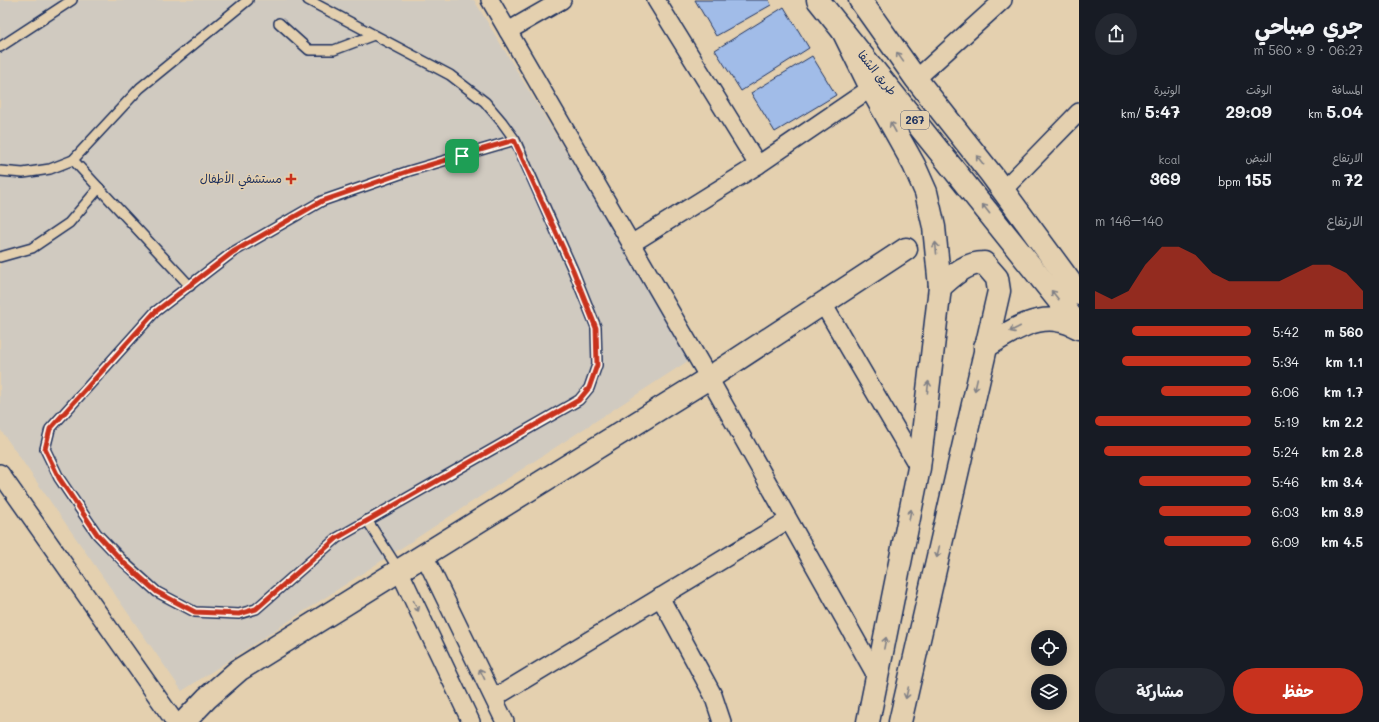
<!DOCTYPE html>
<html lang="ar">
<head>
<meta charset="utf-8">
<style>
  :root { --surface:#171b24; --page:#242831; --text:#f1f3f6; --muted:#9ea1a6; --accent:#c8321e }
  body { margin:0; font-family:Mali,"Playpen Sans Arabic",sans-serif; background:var(--page); color:var(--text); direction:rtl; height:100vh; display:flex; flex-direction:column; font-size:15px; white-space:nowrap }
  * { box-sizing:border-box; margin:0 }
  p { font-size:13px; color:var(--muted) }
  .icon { flex:none; width:22px; height:22px; fill:none; stroke:currentColor; stroke-width:2; stroke-linecap:round; stroke-linejoin:round }
  .map { position:relative; flex:1; overflow:hidden; direction:ltr }
  .side { display:flex; flex-direction:column; background:var(--surface); width:300px }
  .side>* { flex:none }
  .controls { position:absolute; left:1031px; top:630px; display:grid; gap:8px }
  .controls a { display:grid; place-items:center; width:36px; height:36px; border-radius:50%; background:var(--surface); box-shadow:0 2px 10px #0003; font-size:20px }
  .pin { position:absolute; display:grid; place-items:center; width:34px; height:34px; color:#fff; margin:-17px; border-radius:8px; box-shadow:0 2px 6px #0006 }
  .round { display:grid; place-items:center; flex:none; width:42px; height:42px; border-radius:21px; background:var(--page) }
  .headline { display:flex; align-items:center; justify-content:space-between; height:68px; padding:0 16px }
  h1 { font-size:22px; font-weight:700; line-height:30px }
  .figures { display:grid; grid-template-columns:repeat(3,1fr); gap:6px; height:68px; padding:4px 16px }
  .figures div { display:grid; align-content:center }
  .figures b { font-size:17px; font-weight:700 }
  .figures small { font-size:11px; font-weight:400 }
  .figures p { font-size:11px }
  .chart { height:112px; padding:8px 16px }
  .chart p { display:flex; justify-content:space-between }
  .chart svg { width:100%; height:72px; margin-top:4px; fill:var(--accent); opacity:.7 }
  .action { display:flex; gap:8px; margin-top:auto; padding:8px 16px }
  .action a { flex:1; height:46px; border-radius:24px; background:var(--accent); color:#fff; font-size:16px; font-weight:700; line-height:46px; text-align:center }
  .action a+a { background:var(--page); color:var(--text) }
  ul { padding:0 16px; list-style:none; font-size:13px }
  li { display:grid; grid-template-columns:64px 48px 1fr; align-items:center; height:30px }
  li i { height:10px; border-radius:5px; background:var(--accent) }
  main { display:flex; flex:1; min-height:0 }
  .map>svg:first-child { display:block }
  .built { fill:#d0cac0 }
  .building { fill:#a1bce8; stroke:#1b2f5e }
  .lines { fill:none; stroke-linecap:round; stroke-linejoin:round }
  .service-casing { stroke:#1b2f5e; stroke-width:12 }
  .minor-casing { stroke:#1b2f5e; stroke-width:20 }
  .tertiary-casing { stroke:#1b2f5e; stroke-width:25 }
  .primary-casing { stroke:#1b2f5e; stroke-width:25 }
  .service { stroke:#e4d0af; stroke-width:9 }
  .minor { stroke:#e4d0af; stroke-width:17 }
  .tertiary { stroke:#e4d0af; stroke-width:22 }
  .primary { stroke:#e4d0af; stroke-width:22 }
  .oneway { stroke:#808086 }
  .route-casing { stroke:#fff; stroke-width:8 }
  .route { stroke:#c8321e; stroke-width:5 }
  .poi-dot { fill:#c8321e; stroke:#e4d0af; stroke-width:1.5 }
  .labels { text-anchor:middle; stroke-width:3; stroke-linejoin:round; paint-order:stroke }
  .shield { fill:#e4d0af; stroke:#575f76; stroke-width:1 }
  .shield-label { font-size:11px; font-weight:bold; fill:#1b2f5e }
  .street-label { font-size:12px; fill:#1b2f5e; stroke:#e4d0af }
  .poi-label { font-size:12px; fill:#1b2f5e; stroke:#e4d0af; text-anchor:end }
</style>
</head>
<body>
<main>
<section class="side">
<div class="headline"><div><h1>جري صباحي</h1><p>06:27 · 9 × 560 m</p></div><a class="round"><svg class="icon" aria-label="share" viewBox="0 0 24 24"><path d="M12 15V3M7 8l5-5 5 5M5 13v7h14v-7"/></svg></a></div>
<div class="figures">
<div><p>المسافة</p><b>5.04<small> km</small></b></div>
<div><p>الوقت</p><b>29:09</b></div>
<div><p>الوتيرة</p><b>5:47<small> /km</small></b></div>
</div>
<div class="figures">
<div><p>الارتفاع</p><b>72<small> m</small></b></div>
<div><p>النبض</p><b>155<small> bpm</small></b></div>
<div><p>kcal</p><b>369</b></div>
</div>
<div class="chart"><p><span>الارتفاع</span>140–146 m</p>
<svg viewBox="0 0 160 44" preserveAspectRatio="none"><path d="M0 44V33L10 38L20 33L30 17L40 6L50 6L60 11L70 22L80 27L90 27L100 27L110 27L120 22L130 17L140 17L150 22L160 33V44z"/></svg>
</div>
<ul>
<li><b>560 m</b>5:42<i style="width:76%"></i></li>
<li><b>1.1 km</b>5:34<i style="width:83%"></i></li>
<li><b>1.7 km</b>6:06<i style="width:58%"></i></li>
<li><b>2.2 km</b>5:19<i style="width:100%"></i></li>
<li><b>2.8 km</b>5:24<i style="width:94%"></i></li>
<li><b>3.4 km</b>5:46<i style="width:72%"></i></li>
<li><b>3.9 km</b>6:03<i style="width:59%"></i></li>
<li><b>4.5 km</b>6:09<i style="width:56%"></i></li>
</ul>
<div class="action"><a>حفظ</a><a>مشاركة</a></div>
</section>
<div class="map">
<svg width="1079" height="722" viewBox="0 0 1079 722">
  <rect width="100%" height="100%" fill="#e4d0af"/>
  <filter id="ink" filterUnits="userSpaceOnUse"><feTurbulence type="fractalNoise" baseFrequency=".025" numOctaves="2"/><feDisplacementMap in="SourceGraphic" scale="8" xChannelSelector="R" yChannelSelector="G"/><feConvolveMatrix kernelMatrix="1 2 1 2 8 2 1 2 1" color-interpolation-filters="sRGB"/></filter>
  <g filter="url(#ink)">
    <polygon class="built" points="0,0 474,0 691,359 182,691 0,429"/>
    <g class="building">
      <polygon points="695,0 769,0 771,5 716,36"/>
      <polygon points="784,7 809,48 741,91 715,50"/>
      <polygon points="812,56 836,95 775,132 751,93"/>
    </g>
    <g class="lines">
      <defs>
        <g id="service">
          <polyline points="308,0 450,75 485,102 502,122 515,140 573,270 596,327 597,365 589,388 579,400 337,538 256,609 239,614 195,612 157,592 125,563 97,534 59,478 45,449 50,429 155,312 233,252 322,201 409,171 515,140"/>
          <polyline points="279,23 309,50 334,50 374,35"/>
          <polyline points="0,47 72,0"/>
          <polyline points="73,160 190,286"/>
          <polyline points="0,171 23,173 50,169 73,160 140,88 248,0"/>
          <polyline points="0,257 32,248 69,223 99,188"/>
          <polyline points="367,520 399,570"/>
        </g>
        <g id="minor">
          <polyline points="490,0 709,378 878,679"/>
          <polyline points="656,0 758,165"/>
          <polyline points="508,31 562,0"/>
          <polyline points="916,79 1003,0"/>
          <polyline points="1003,190 1079,112"/>
          <polyline points="631,244 758,165 871,88"/>
          <polyline points="822,302 919,468"/>
          <polyline points="0,473 175,722"/>
          <polyline points="424,555 505,722"/>
          <polyline points="399,570 471,722"/>
          <polyline points="660,597 713,695 722,722"/>
          <polyline points="494,698 788,520"/>
        </g>
        <polyline id="tertiary" points="184,722 207,698 239,670 709,378 906,249"/>
        <g id="primary">
          <polyline points="818,0 1079,326"/>
          <polyline points="860,0 916,79 991,174 1079,294"/>
          <polyline points="843,31 871,88 914,165 926,192 934,227 940,287 919,468 868,722"/>
          <path d="M 985,347 C 1007,334 1034,314 1061,321 C 1067,322 1073,325 1079,328"/>
          <path d="M 900,722 L 999,291 L 997,278 L 984,263 C 965,263 954,275 940,287"/>
        </g>
      </defs>
      <use href="#service" class="service-casing"/>
      <use href="#minor" class="minor-casing"/>
      <use href="#tertiary" class="tertiary-casing"/>
      <use href="#primary" class="primary-casing"/>
      <use href="#service" class="service"/>
      <use href="#minor" class="minor"/>
      <use href="#tertiary" class="tertiary"/>
      <use href="#primary" class="primary"/>
    </g>
    <defs><path id="oneway-shaft" d="M-6 0H5M1.5-3L5.5 0L1.5 3" fill="none" stroke-width="1.6" stroke-linecap="round" stroke-linejoin="round"/></defs>
    <g class="oneway">
      <use href="#oneway-shaft" transform="translate(900 57) rotate(-125)"/>
      <use href="#oneway-shaft" transform="translate(893 127) rotate(-119)"/>
      <use href="#oneway-shaft" transform="translate(980 160) rotate(-128)"/>
      <use href="#oneway-shaft" transform="translate(986 209) rotate(-128)"/>
      <use href="#oneway-shaft" transform="translate(936 248) rotate(-95)"/>
      <use href="#oneway-shaft" transform="translate(1055 295) rotate(-129)"/>
      <use href="#oneway-shaft" transform="translate(1015 329) rotate(153)"/>
      <use href="#oneway-shaft" transform="translate(976 385) rotate(103)"/>
      <use href="#oneway-shaft" transform="translate(928 387) rotate(-84)"/>
      <use href="#oneway-shaft" transform="translate(910 515) rotate(-79)"/>
      <use href="#oneway-shaft" transform="translate(938 552) rotate(103)"/>
      <use href="#oneway-shaft" transform="translate(416 606) rotate(64)"/>
      <use href="#oneway-shaft" transform="translate(885 643) rotate(-79)"/>
      <use href="#oneway-shaft" transform="translate(482 674) rotate(-116)"/>
      <use href="#oneway-shaft" transform="translate(907 693) rotate(103)"/>
    </g>
  </g>
  <g class="lines" filter="url(#ink)">
    <defs>
      <polygon id="route" points="514,140 573,270 596,328 597,365 589,388 579,400 337,538 256,609 239,614 195,612 157,592 125,564 97,534 59,478 45,449 50,429 155,312 233,252 322,201 409,171"/>
    </defs>
    <use href="#route" class="route-casing"/>
    <use href="#route" class="route"/>
  </g>
  <path class="poi-dot" d="M289 173h4v4h4v4h-4v4h-4v-4h-4v-4h4z"/>
  <g class="labels">
    <rect class="shield" x="901" y="111" width="28" height="18" rx="3"/>
    <g class="shield-label">
      <text x="915" y="124">267</text>
    </g>
    <g class="street-label">
      <text transform="translate(877 73) rotate(51)" y="4">طريق الشفا</text>
    </g>
    <g class="poi-label">
      <text x="282" y="183">مستشفي الأطفال</text>
    </g>
  </g>
</svg>
<div class="controls">
<a><svg class="icon" aria-label="locate" viewBox="0 0 24 24"><circle cx="12" cy="12" r="6"/><path d="M12 2v4M12 18v4M2 12h4M18 12h4"/></svg></a>
<a><svg class="icon" aria-label="layers" viewBox="0 0 24 24"><path d="M12 4l9 5-9 5-9-5zM3 14l9 5 9-5"/></svg></a>
</div>
<div class="pin" style="left:462px;top:156px;background:#1e9e55"><svg class="icon" aria-label="arrive" viewBox="0 0 24 24"><path d="M6 21V4h12l-3 4 3 4H6"/></svg></div>
</div>
</main>
</body>
</html>
